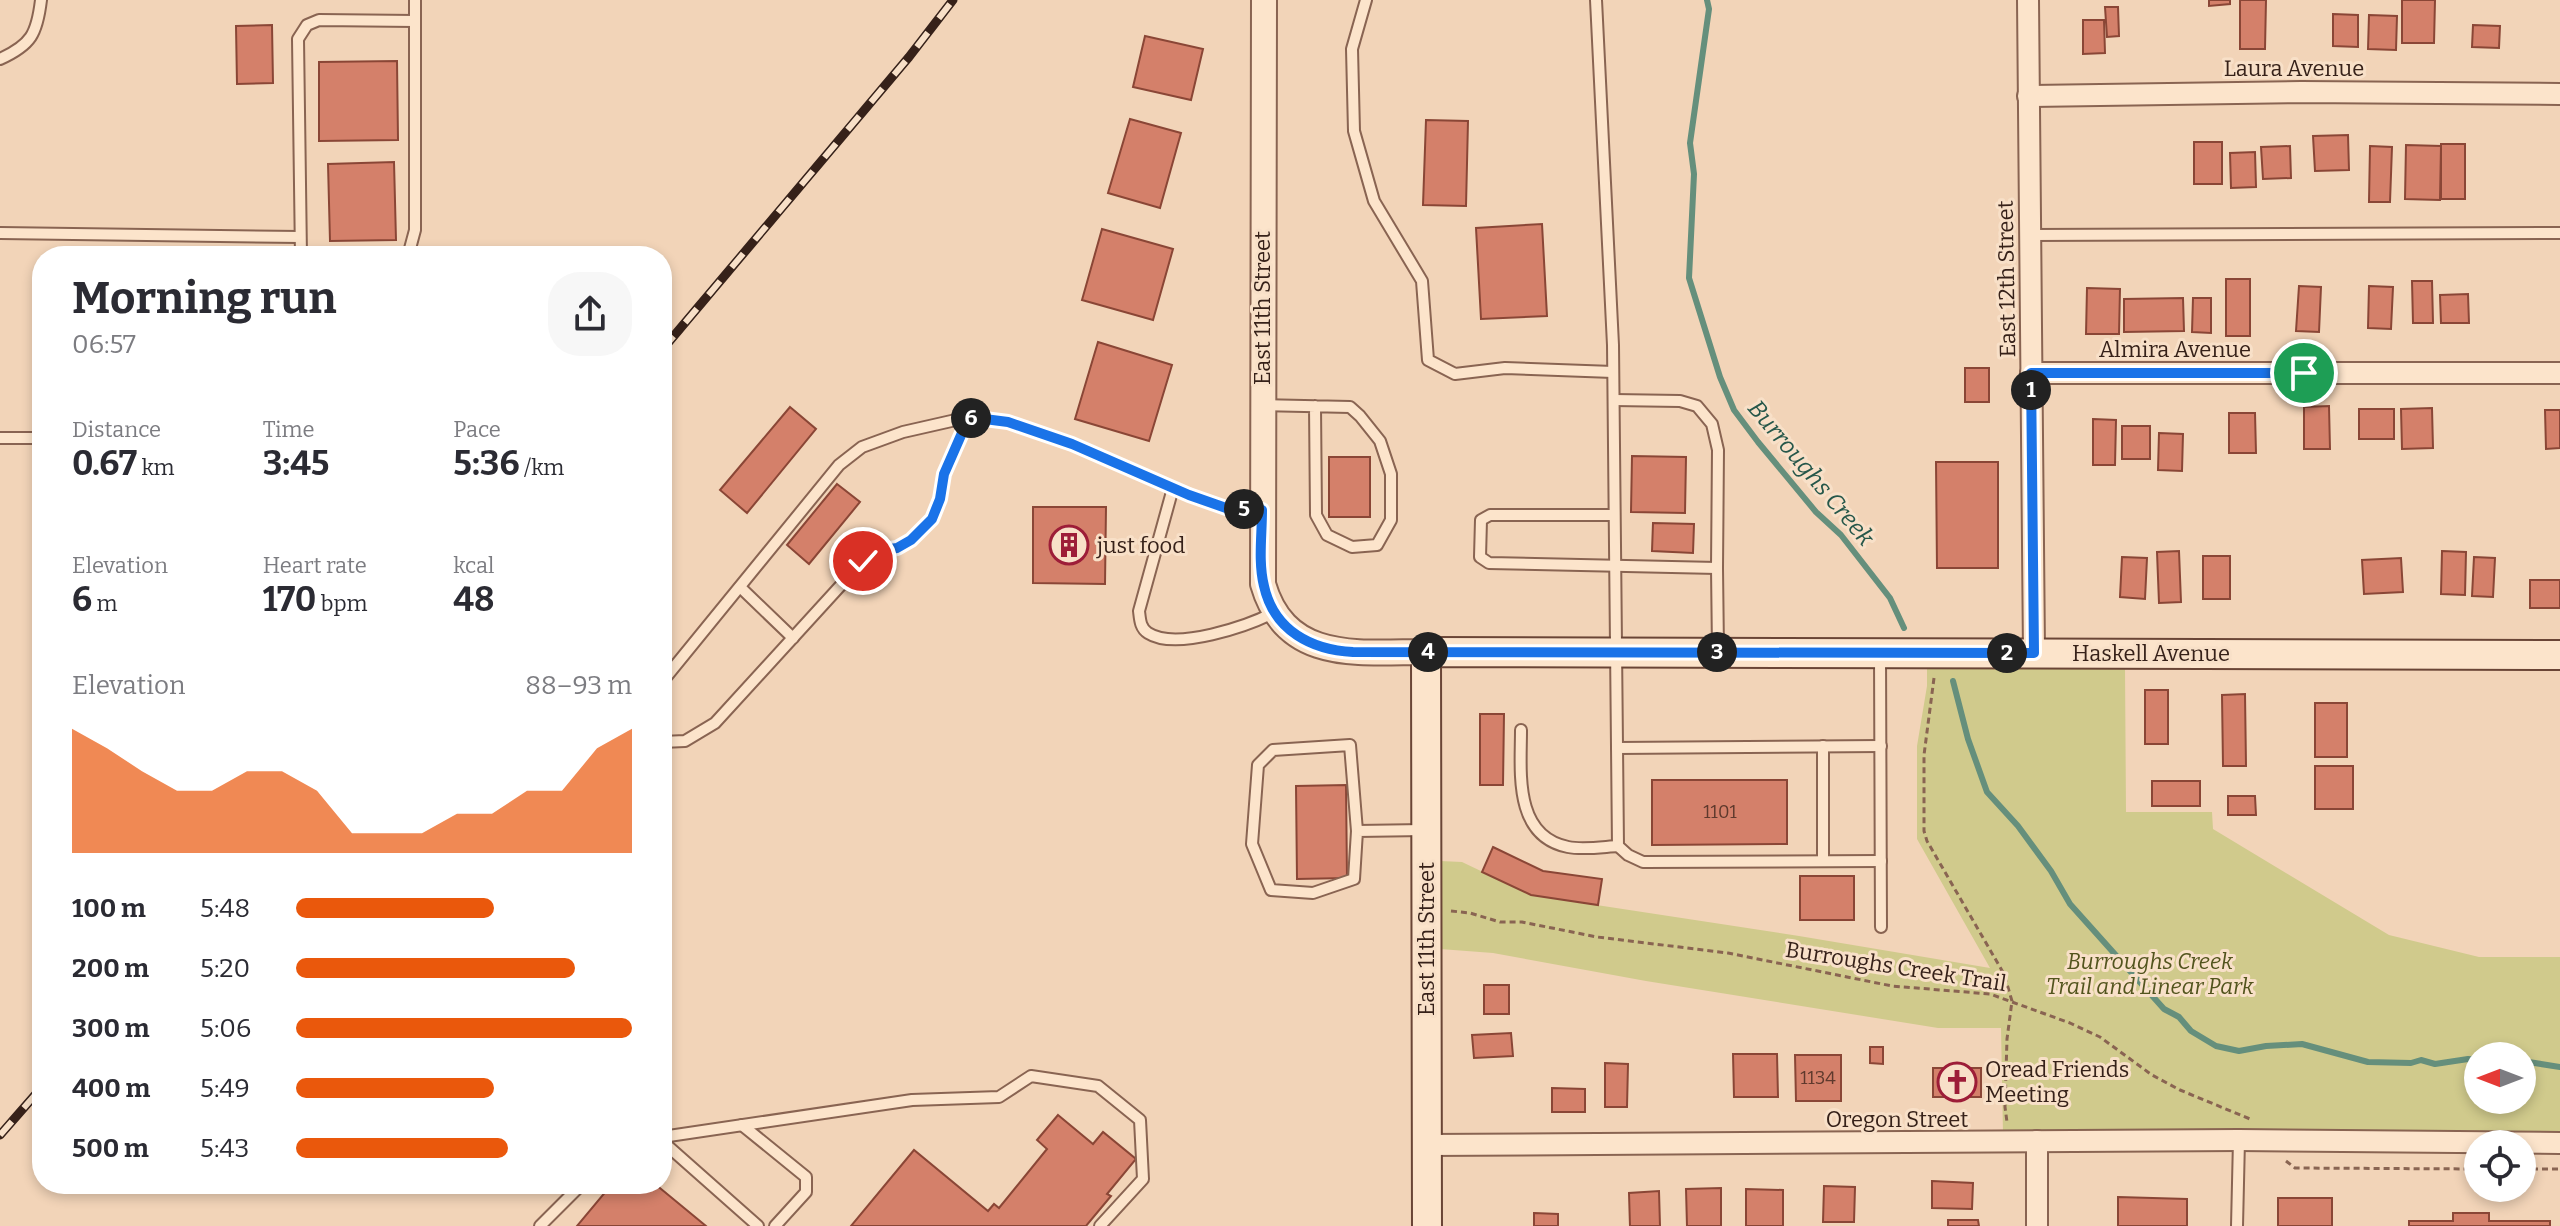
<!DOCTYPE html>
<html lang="en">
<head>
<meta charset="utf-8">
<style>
  :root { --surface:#fff; --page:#f7f7f7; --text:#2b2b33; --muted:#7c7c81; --accent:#ea580c }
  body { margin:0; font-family:Bitter,serif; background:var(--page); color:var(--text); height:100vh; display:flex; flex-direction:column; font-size:30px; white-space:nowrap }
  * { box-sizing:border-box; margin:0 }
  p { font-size:26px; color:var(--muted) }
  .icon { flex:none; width:44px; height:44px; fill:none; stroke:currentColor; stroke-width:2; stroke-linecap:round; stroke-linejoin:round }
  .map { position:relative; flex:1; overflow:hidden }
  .panel { position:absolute; left:32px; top:246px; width:640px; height:948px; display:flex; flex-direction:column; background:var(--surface); border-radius:32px; box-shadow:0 4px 12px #0003 }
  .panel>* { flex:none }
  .needle { width:52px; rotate:270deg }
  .fabs { position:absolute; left:2464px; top:1042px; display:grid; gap:16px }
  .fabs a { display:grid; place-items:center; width:72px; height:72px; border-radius:50%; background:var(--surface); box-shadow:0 4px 12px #0003; font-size:40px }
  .pin { position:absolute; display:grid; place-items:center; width:68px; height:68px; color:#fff; margin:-34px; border:4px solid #fff; border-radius:50%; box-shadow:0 2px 8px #0007 }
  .km { position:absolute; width:40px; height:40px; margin:-20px; border-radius:50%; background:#222; color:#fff; font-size:22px; line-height:40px; text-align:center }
  .round { display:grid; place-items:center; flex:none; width:84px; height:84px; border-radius:32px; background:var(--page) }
  .summary { display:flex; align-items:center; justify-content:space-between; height:136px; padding:0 40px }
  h1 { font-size:44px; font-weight:700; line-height:60px }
  .stats { display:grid; grid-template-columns:repeat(3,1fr); gap:12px; height:136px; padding:8px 40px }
  .stats div { display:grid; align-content:center }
  .stats b { font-size:34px; font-weight:700 }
  .stats small { font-size:22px; font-weight:400 }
  .stats p { font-size:22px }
  .chart { height:224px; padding:16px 40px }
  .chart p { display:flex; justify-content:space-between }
  .chart svg { width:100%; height:144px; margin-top:8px; fill:var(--accent); opacity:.7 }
  ul { padding:0 40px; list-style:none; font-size:26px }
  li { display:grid; grid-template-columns:128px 96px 1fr; align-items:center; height:60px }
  li i { height:20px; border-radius:10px; background:var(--accent) }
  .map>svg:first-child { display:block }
  .green { fill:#d0ca8c; fill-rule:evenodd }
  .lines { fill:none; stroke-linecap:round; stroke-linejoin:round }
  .stream { stroke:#658f7c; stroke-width:6 }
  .building { fill:#d4806a; stroke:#8a4636; stroke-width:2 }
  .service-casing { stroke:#896452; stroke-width:14 }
  .minor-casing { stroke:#896452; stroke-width:24 }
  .tertiary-casing { stroke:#896452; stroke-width:28 }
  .secondary-casing { stroke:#6a4536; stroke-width:32 }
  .path { stroke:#896452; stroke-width:3; stroke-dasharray:6 4; stroke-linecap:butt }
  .service { stroke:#fce4cb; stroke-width:10 }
  .minor { stroke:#fce4cb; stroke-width:20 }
  .tertiary { stroke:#fce4cb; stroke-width:24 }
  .secondary { stroke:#fce4cb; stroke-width:28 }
  .rail-casing { stroke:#362119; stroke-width:9 }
  .rail { stroke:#f8e0c8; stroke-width:6; stroke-dasharray:18; stroke-linecap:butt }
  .route-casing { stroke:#fff; stroke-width:16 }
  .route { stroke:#1a73e8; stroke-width:10 }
  .labels { text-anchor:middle; stroke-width:6; stroke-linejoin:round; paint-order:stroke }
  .number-label { font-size:18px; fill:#5e392d }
  .street-label { font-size:22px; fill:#362119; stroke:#f8e0c8 }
  .poi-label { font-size:22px; fill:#362119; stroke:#f8e0c8; text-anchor:start }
  .park-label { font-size:22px; font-style:italic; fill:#52541d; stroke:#f8e0c8 }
  .water-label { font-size:24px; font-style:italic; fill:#26574a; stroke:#f8e0c8 }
</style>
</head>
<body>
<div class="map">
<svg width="2560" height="1226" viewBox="0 0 2560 1226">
  <rect width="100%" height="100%" fill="#f2d4b8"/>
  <path class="green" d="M 1927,667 L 2125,668 L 2126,812 L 2212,812 L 2213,829 L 2389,935 L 2479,957 L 2560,957 L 2560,1135 L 2003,1134 L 2001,1028 L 1938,1028 L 1646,981 L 1493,953 L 1440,949 L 1440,861 L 1462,862 L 1531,895 L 1799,936 L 1990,968 L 1917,839 L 1917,746 L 1927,686 ZM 2478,1056 L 2522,1056 L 2522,1100 L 2478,1100 Z"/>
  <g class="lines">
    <g class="stream">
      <polyline points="1707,0 1709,9 1690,143 1694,174 1689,278 1720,377 1734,410 1758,442 1816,512 1841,535 1890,598 1904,628"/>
      <polyline points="1953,681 1968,739 1987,792 2018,826 2051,871 2070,904 2164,1009 2179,1017 2191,1031 2216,1046 2239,1051 2266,1046 2302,1044 2368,1062 2411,1063 2421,1060 2435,1064 2468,1059 2478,1060"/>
      <polyline points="2522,1061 2560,1067"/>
    </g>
  </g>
  <g class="building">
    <polygon points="2209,0 2230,0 2230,4 2209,6"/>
    <polygon points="2240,0 2266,0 2265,49 2240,49"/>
    <polygon points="2402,0 2435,0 2434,43 2402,43"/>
    <polygon points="2105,7 2118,7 2119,36 2107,37"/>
    <polygon points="2333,14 2358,15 2358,47 2333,46"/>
    <polygon points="2369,15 2397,16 2396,50 2368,49"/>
    <polygon points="2083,20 2104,20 2105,53 2083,54"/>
    <polygon points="272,25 273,83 237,84 236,26"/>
    <polygon points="2473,25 2500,26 2499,48 2472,47"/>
    <polygon points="1145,36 1203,49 1191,100 1133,87"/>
    <polygon points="397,61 398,140 319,141 319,62"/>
    <polygon points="1130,119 1181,133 1160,208 1108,193"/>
    <polygon points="1426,120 1468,121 1466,206 1423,205"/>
    <polygon points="2348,135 2349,170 2315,171 2313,136"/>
    <rect x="2194" y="142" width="28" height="42"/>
    <rect x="2441" y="144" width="24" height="55"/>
    <polygon points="2406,145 2441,146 2440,200 2405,199"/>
    <polygon points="2290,146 2291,178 2263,179 2261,147"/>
    <polygon points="2370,146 2392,147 2390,202 2369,202"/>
    <polygon points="2255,152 2256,187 2231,188 2230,153"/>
    <polygon points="394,162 396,240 330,241 328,164"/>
    <polygon points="1542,224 1547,316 1481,319 1476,228"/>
    <polygon points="1102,229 1173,249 1153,320 1082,300"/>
    <rect x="2226" y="279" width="24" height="57"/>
    <polygon points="2412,281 2432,281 2433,323 2413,323"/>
    <polygon points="2299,286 2321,287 2319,332 2296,331"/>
    <polygon points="2369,286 2393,287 2391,329 2368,328"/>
    <polygon points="2087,288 2120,289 2119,334 2086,334"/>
    <polygon points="2468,294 2469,323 2441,323 2440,295"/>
    <polygon points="2183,298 2184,331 2124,332 2124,299"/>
    <polygon points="2193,298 2211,298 2211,333 2192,332"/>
    <polygon points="1098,342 1172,365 1149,441 1075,419"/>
    <rect x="1965" y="368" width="24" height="34"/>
    <polygon points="2329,406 2330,449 2304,449 2304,407"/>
    <polygon points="790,407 816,429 747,513 720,490"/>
    <polygon points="2432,408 2433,448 2402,449 2401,409"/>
    <rect x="2359" y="409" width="35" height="30"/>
    <polygon points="2545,410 2560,410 2560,448 2546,449"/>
    <polygon points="2229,413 2255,413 2256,453 2229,453"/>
    <polygon points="2093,419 2116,420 2115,465 2093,465"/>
    <rect x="2122" y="426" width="28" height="33"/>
    <polygon points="2159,433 2183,434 2182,471 2158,470"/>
    <polygon points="1632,456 1686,457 1685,513 1631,512"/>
    <rect x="1329" y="457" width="41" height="60"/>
    <polygon points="1936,462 1998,462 1998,568 1937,568"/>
    <polygon points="837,484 860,502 809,564 787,545"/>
    <polygon points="1033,507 1106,507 1105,584 1033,583"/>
    <polygon points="1653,523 1694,524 1693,553 1652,551"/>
    <polygon points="2179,551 2181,602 2159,603 2157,552"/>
    <polygon points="2442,551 2466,552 2465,595 2441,594"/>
    <rect x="2203" y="556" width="27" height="43"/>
    <polygon points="2122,557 2147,558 2145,599 2120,597"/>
    <polygon points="2474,557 2495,558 2493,597 2472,596"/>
    <polygon points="2401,558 2403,592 2364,594 2362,560"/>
    <rect x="2530" y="580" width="30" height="28"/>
    <rect x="2145" y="690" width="23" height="54"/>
    <polygon points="2245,694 2246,766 2223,766 2222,695"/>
    <rect x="2315" y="703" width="32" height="54"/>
    <polygon points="1480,714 1504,714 1503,785 1480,785"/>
    <rect x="2315" y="766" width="38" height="43"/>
    <polygon points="1652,780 1787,780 1787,844 1652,845"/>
    <rect x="2152" y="781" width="48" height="25"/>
    <polygon points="1346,785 1347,878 1297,879 1296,786"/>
    <polygon points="2228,796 2255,796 2256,815 2228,815"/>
    <polygon points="1493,847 1543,871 1602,879 1598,905 1531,895 1482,872"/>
    <rect x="1800" y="876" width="54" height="44"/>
    <rect x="1484" y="985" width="25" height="29"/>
    <polygon points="1511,1033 1513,1056 1474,1058 1472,1035"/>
    <polygon points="1870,1047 1883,1047 1883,1064 1870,1063"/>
    <polygon points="1733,1054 1777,1054 1778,1097 1734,1097"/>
    <polygon points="1795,1055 1841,1055 1841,1101 1796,1101"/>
    <polygon points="1605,1063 1628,1064 1627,1107 1605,1107"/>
    <rect x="1933" y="1068" width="48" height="29"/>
    <polygon points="1552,1088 1585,1089 1585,1112 1552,1112"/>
    <polygon points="1058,1115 1093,1144 1103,1132 1136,1159 1107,1194 1111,1196 1086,1226 851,1226 914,1150 988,1211 994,1204 999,1208 1047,1149 1037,1140"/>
    <polygon points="1932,1181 1973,1183 1972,1209 1932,1208"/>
    <polygon points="612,1184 655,1184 706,1226 577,1226"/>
    <polygon points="1824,1186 1855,1187 1854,1222 1823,1222"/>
    <polygon points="1721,1188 1721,1226 1687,1226 1686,1189"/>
    <polygon points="1746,1189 1783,1190 1783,1226 1746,1226"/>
    <polygon points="1659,1191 1660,1226 1630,1226 1629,1193"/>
    <polygon points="2118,1197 2187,1199 2187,1226 2118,1226"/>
    <rect x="2278" y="1198" width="54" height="28"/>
    <polygon points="1534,1213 1558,1214 1558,1226 1534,1226"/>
    <polygon points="2453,1213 2489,1213 2489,1221 2550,1221 2550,1226 2409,1226 2409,1221 2453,1221"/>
    <polygon points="1948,1220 1978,1220 1979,1226 1948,1226"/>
  </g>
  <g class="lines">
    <defs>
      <g id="service">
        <polyline points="1366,0 1352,49 1354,131 1374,201 1422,281 1428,360 1455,374 1505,368 1613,372"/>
        <polyline points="1596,0 1613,345 1618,846 1628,855 1643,862 1881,861"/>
        <path d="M 0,59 C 31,45 37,34 41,0"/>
        <polyline points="0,233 300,237"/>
        <polyline points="2029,235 2560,233"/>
        <polyline points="301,256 298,39 307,25 319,20 415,21"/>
        <polyline points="408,256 415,230 415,0"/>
        <polyline points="1614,400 1680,401 1697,406 1712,424 1718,450 1717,568 1489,563 1480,557 1481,520 1490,515 1614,515"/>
        <polyline points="1264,405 1350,407 1360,416 1380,441 1391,474 1391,520 1377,545 1352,547 1327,535 1316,515 1315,406"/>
        <polyline points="0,438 42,438"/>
        <path d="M 1173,488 L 1139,611 C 1140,619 1140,628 1148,633 C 1176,651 1248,626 1275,612"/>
        <polyline points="1717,568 1718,650"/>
        <polyline points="740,587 793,638"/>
        <polyline points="1880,653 1881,927"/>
        <polyline points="662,682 839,465 862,447 903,432 969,417 1008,422 1072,444 1189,495 1226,508 1262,510"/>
        <path d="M 1521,730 C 1521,771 1513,836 1568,847 C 1583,850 1602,847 1618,846"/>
        <polyline points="662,742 685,741 715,723 863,561 884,550 897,548 911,540 932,519 940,499 944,474 969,417"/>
        <polyline points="1823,746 1823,861"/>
        <polyline points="1617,748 1881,746"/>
        <polyline points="1357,831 1350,745 1273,750 1258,765 1252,844 1271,890 1313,893 1354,879 1357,831 1424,830"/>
        <polyline points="742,1125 806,1177 806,1192 775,1226"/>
        <polyline points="662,1137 912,1100 999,1097 1031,1076 1098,1086 1140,1120 1143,1179 1100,1226"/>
        <polyline points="662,1141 758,1226"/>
        <polyline points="540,1226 582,1184"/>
        <polyline points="2237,1226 2239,1140"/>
      </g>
      <g id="minor">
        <polyline points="2028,0 2034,653"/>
        <polyline points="2028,96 2301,92 2560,94"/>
        <polyline points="2031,373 2560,373"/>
        <polyline points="2037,1141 2037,1226"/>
        <polyline points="1427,1145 2239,1140 2560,1143"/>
      </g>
      <path id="tertiary" d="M 1264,0 L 1263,584 C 1286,664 1360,652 1426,652"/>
      <polyline id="secondary" points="1427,1226 1426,652 2560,655"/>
    </defs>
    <use href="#service" class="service-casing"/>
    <use href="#minor" class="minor-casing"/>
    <use href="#tertiary" class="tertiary-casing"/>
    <use href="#secondary" class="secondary-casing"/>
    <g class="path">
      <polyline points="1934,678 1924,755 1924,831 1927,841 2004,974 2012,1001 2007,1039 2005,1107 2007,1122"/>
      <polyline points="1451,911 1470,913 1500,922 1522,922 1597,937 1728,953 1892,986 1990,994 2070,1023 2100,1037 2152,1075 2180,1090 2250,1119"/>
      <polyline points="2286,1161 2295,1168 2478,1169"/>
      <polyline points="2522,1169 2560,1169"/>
    </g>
    <use href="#service" class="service"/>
    <use href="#minor" class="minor"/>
    <use href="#tertiary" class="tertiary"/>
    <use href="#secondary" class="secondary"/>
    <defs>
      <g id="rail">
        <polyline points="662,350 909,57 953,0"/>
        <polyline points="0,1135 42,1087"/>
      </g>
    </defs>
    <use href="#rail" class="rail-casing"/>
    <use href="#rail" class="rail"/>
  </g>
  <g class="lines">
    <defs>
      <path id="route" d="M 863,561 L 884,550 L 897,548 L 911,540 L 932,519 L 940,499 L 944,474 L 969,417 L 1008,422 L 1072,444 L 1189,495 L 1226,508 L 1262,510 C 1262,535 1258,562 1264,586 C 1274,631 1312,650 1353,652 L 2034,653 L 2031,373 L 2304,373"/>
    </defs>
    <use href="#route" class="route-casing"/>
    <use href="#route" class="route"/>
  </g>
  <defs>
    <symbol id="building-ring" viewBox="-11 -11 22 22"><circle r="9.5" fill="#f8e0c8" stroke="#9d1d38" stroke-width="1.5"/><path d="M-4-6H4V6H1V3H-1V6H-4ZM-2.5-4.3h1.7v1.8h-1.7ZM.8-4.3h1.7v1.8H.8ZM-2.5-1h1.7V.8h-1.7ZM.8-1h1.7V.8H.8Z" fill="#9d1d38"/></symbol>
    <symbol id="church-ring" viewBox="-11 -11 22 22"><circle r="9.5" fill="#f8e0c8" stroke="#9d1d38" stroke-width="1.5"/><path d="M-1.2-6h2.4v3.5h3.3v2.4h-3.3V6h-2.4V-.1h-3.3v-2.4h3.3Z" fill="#9d1d38"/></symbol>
  </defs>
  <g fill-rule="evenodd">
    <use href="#building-ring" x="1047" y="523" width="44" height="44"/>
    <use href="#church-ring" x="1935" y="1060" width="44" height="44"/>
  </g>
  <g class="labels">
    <g class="number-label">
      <text x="1720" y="818">1101</text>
      <text x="1818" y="1084">1134</text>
    </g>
    <g class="street-label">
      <text x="2294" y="76">Laura Avenue</text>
      <text transform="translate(2006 279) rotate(-91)" y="8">East 12th Street</text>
      <text transform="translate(1262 308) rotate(-90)" y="8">East 11th Street</text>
      <text x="2175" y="357">Almira Avenue</text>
      <text x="2151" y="661">Haskell Avenue</text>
      <text transform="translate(1426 939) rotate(-90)" y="8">East 11th Street</text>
      <text transform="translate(1896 966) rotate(9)" y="8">Burroughs Creek Trail</text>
      <text x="1897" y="1127">Oregon Street</text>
    </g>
    <g class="poi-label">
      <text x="1097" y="553">just food</text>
      <text x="1985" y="1077">Oread Friends<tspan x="1985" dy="25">Meeting</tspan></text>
    </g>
    <g class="park-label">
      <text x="2150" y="969">Burroughs Creek<tspan x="2150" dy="25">Trail and Linear Park</tspan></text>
    </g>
    <g class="water-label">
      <text transform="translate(1811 473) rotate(50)" y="8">Burroughs Creek</text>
    </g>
  </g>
</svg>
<div class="fabs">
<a><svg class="needle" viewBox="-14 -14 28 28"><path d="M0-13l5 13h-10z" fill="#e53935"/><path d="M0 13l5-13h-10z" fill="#7c7c81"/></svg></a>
<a><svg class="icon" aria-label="locate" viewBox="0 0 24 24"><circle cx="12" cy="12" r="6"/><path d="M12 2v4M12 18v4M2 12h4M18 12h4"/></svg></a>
</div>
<div class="pin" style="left:2304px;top:373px;background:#1e9e55"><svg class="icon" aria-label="arrive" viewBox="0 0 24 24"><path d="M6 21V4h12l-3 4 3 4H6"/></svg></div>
<div class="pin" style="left:863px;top:561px;background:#d93025"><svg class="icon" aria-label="check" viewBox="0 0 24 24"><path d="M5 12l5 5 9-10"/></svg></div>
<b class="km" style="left:2031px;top:390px">1</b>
<b class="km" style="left:2007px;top:653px">2</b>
<b class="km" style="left:1717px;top:652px">3</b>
<b class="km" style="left:1428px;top:652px">4</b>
<b class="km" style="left:1244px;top:509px">5</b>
<b class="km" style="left:971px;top:418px">6</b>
<section class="panel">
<div class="summary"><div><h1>Morning run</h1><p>06:57</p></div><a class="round"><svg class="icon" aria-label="share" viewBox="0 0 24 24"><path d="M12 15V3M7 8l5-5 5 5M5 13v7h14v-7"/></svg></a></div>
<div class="stats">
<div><p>Distance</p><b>0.67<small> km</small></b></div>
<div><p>Time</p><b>3:45</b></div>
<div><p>Pace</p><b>5:36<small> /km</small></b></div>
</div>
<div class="stats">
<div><p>Elevation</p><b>6<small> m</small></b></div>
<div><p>Heart rate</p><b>170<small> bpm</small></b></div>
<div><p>kcal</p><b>48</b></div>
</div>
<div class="chart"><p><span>Elevation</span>88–93 m</p>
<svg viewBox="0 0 160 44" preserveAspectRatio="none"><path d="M0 44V6L10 12L20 19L30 25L40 25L50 19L60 19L70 25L80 38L90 38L100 38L110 32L120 32L130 25L140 25L150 12L160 6V44z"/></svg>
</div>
<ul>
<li><b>100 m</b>5:48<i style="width:59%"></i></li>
<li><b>200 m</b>5:20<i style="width:83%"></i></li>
<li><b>300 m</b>5:06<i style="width:100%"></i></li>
<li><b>400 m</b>5:49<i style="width:59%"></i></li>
<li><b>500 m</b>5:43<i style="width:63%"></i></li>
</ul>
</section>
</div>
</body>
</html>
